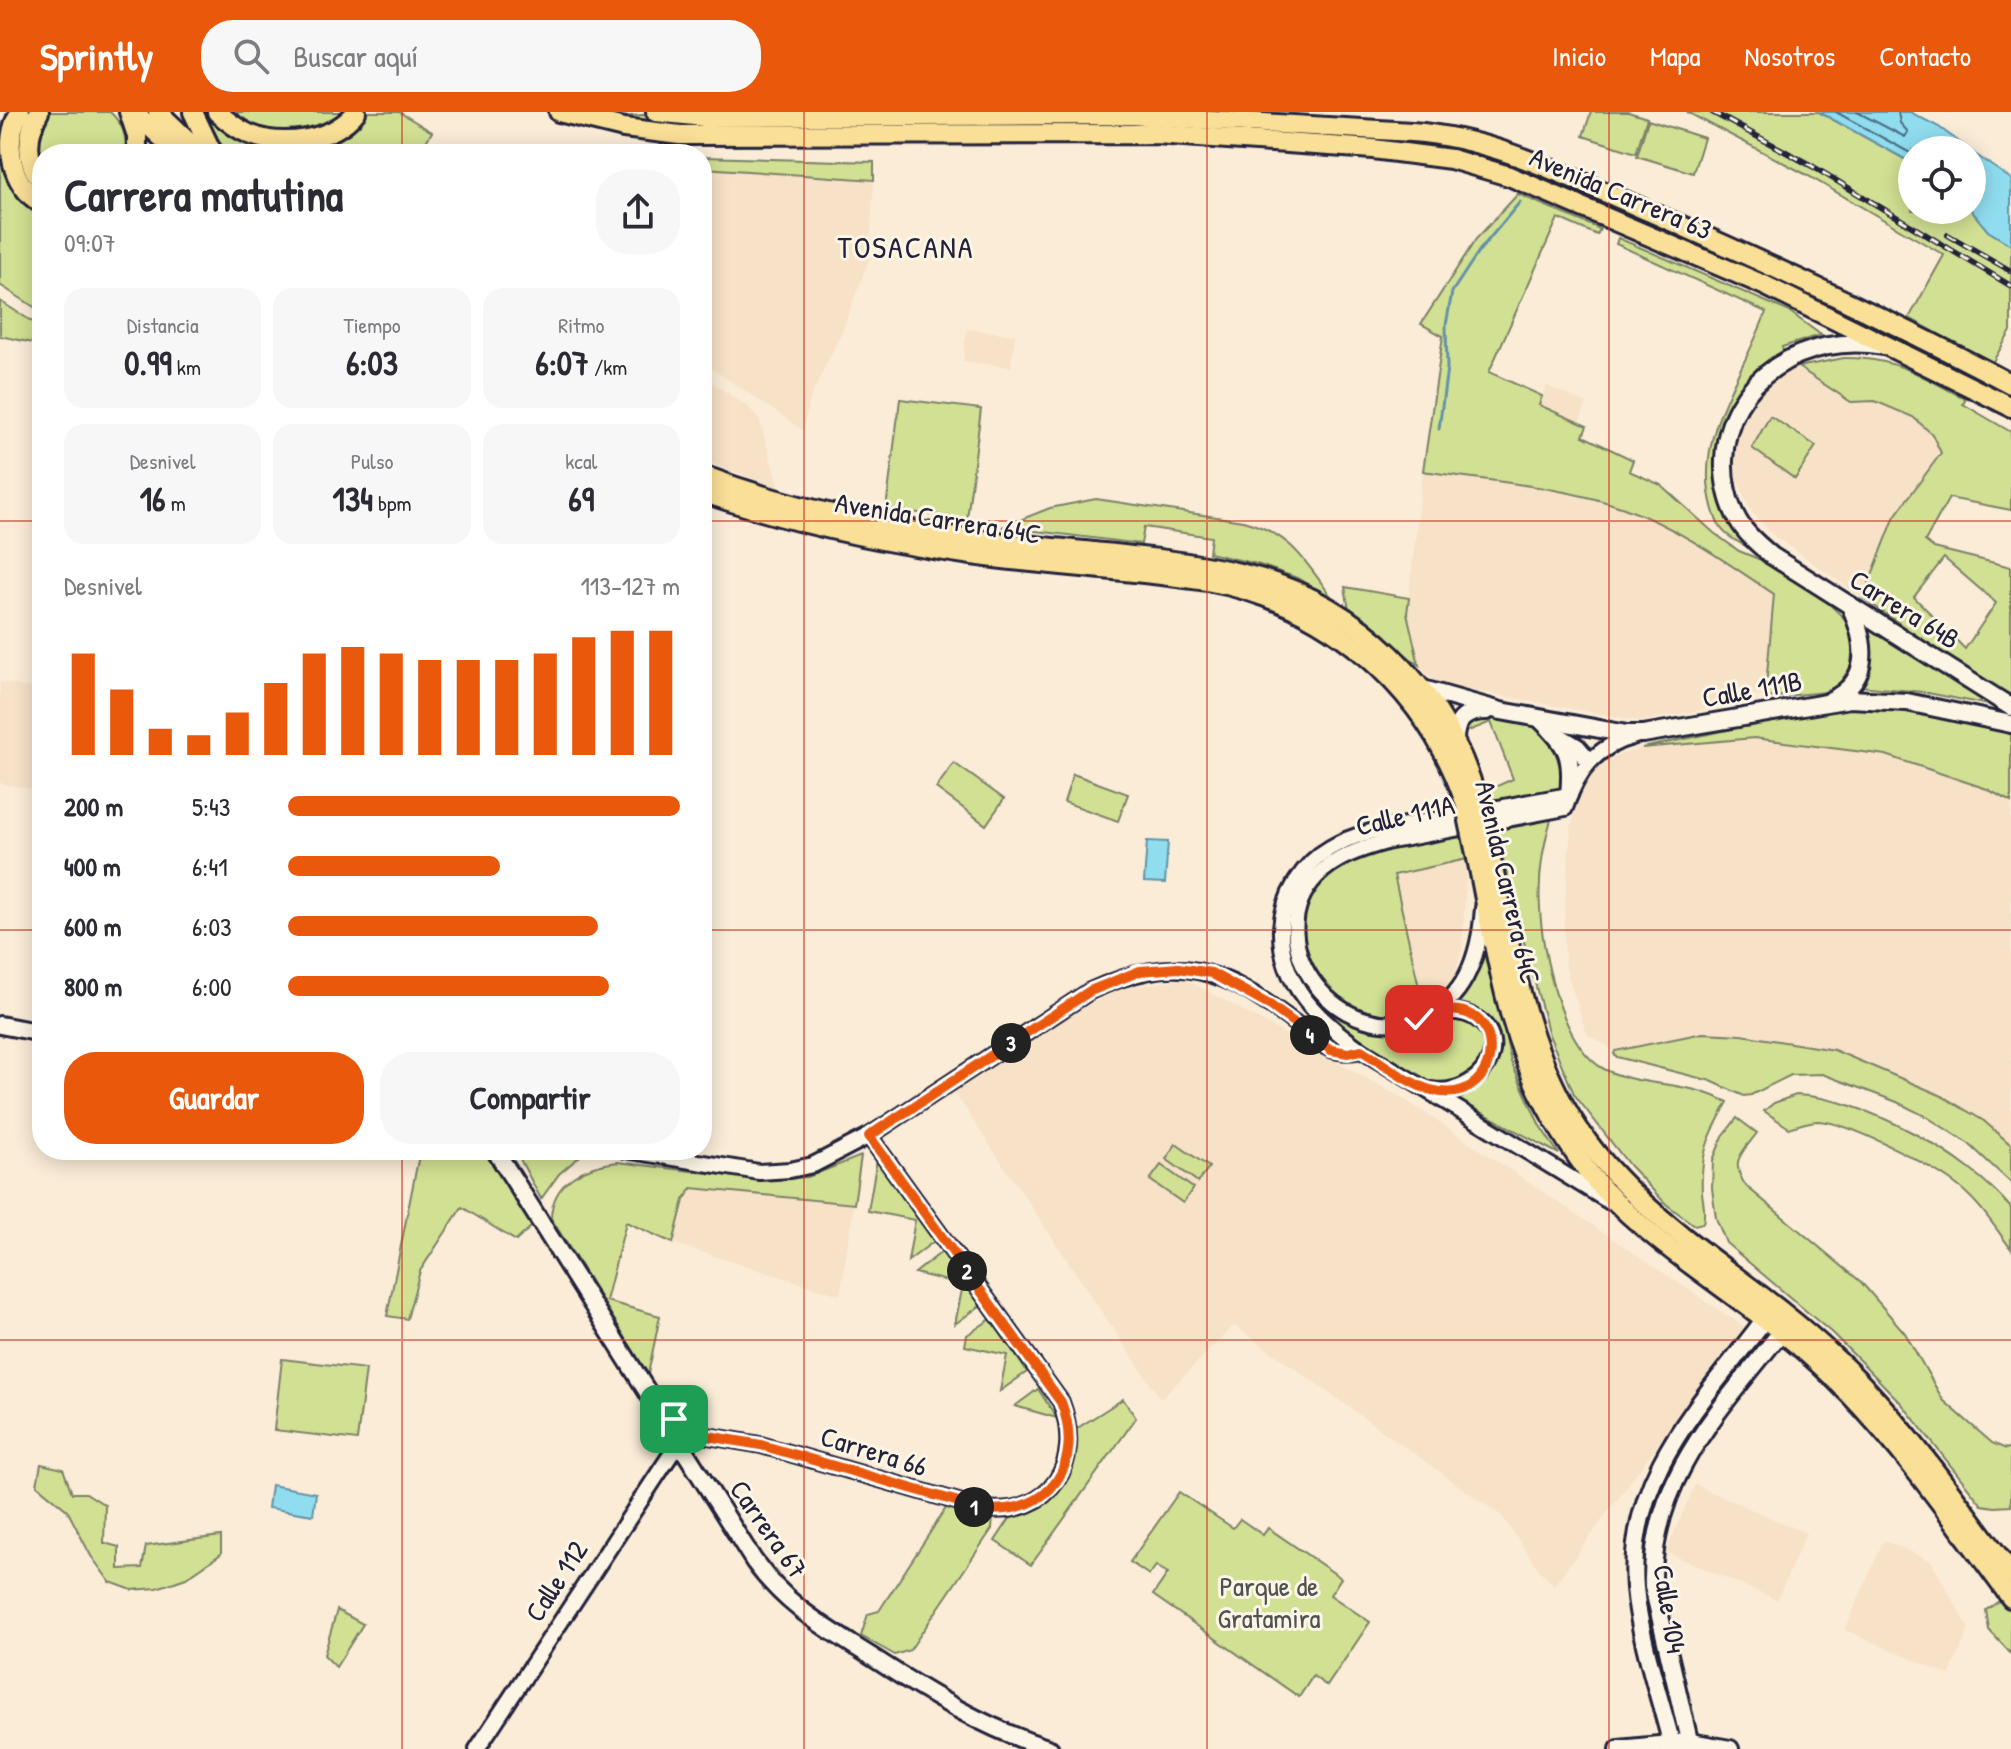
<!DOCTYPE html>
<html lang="es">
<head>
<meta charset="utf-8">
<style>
  :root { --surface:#fff; --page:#f7f7f7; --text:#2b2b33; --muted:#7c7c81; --accent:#ea580c }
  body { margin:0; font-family:"Patrick Hand",sans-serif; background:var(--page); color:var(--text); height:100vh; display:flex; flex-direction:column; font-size:30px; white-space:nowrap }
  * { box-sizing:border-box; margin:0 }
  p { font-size:26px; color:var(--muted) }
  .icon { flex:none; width:44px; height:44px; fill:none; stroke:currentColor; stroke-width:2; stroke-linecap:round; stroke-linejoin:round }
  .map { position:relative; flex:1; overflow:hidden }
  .panel { position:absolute; left:32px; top:32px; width:680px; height:1016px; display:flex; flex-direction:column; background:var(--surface); border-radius:32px; box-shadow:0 4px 20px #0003 }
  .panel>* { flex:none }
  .controls { position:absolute; left:1898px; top:24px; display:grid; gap:16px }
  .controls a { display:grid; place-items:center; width:88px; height:88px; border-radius:50%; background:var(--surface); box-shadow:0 4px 20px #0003; font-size:40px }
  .pin { position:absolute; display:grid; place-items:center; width:68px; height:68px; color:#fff; margin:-34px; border-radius:16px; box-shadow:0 4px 12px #0006 }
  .km { position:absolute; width:40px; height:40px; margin:-20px; border-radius:50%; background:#222; color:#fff; font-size:22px; line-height:40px; text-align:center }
  .round { display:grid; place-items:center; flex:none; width:84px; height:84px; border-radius:32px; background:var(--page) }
  .head { display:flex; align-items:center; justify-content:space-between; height:136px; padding:0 32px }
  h1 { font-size:44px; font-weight:700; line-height:60px }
  .figures { display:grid; grid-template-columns:repeat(3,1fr); gap:12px; height:136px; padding:8px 32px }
  .figures div { display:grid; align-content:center; border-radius:20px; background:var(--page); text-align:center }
  .figures b { font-size:34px; font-weight:700 }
  .figures small { font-size:22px; font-weight:400 }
  .figures p { font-size:22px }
  .chart { height:224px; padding:16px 32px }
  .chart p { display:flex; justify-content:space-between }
  .chart svg { width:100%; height:144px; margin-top:8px; stroke:var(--accent); stroke-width:6 }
  .button { display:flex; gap:16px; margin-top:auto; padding:16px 32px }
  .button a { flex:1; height:92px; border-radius:32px; background:var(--accent); color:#fff; font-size:32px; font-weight:700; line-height:92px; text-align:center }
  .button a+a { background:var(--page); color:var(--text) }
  ul { padding:0 32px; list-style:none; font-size:26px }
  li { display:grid; grid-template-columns:128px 96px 1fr; align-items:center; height:60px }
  li i { height:20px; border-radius:10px; background:var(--accent) }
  header { display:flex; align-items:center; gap:48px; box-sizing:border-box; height:112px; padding:0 40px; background:var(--accent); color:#fff }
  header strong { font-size:38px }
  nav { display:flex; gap:44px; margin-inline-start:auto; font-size:28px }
  .search { width:560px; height:72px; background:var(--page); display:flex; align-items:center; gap:20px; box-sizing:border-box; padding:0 28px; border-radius:32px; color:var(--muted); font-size:30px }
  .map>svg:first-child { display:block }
  .built { fill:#f7e1c7 }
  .green { fill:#d2e093; stroke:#7a8167; stroke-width:2; fill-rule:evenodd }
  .water { fill:#90ddf0; stroke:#6492a8; stroke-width:2 }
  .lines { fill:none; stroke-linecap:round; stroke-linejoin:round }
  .shore { stroke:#4e6d83; stroke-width:2 }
  .stream { stroke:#6492a8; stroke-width:3 }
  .tertiary-casing { stroke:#22223b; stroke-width:20 }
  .secondary-casing { stroke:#22223b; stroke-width:22 }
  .primary-casing { stroke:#22223b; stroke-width:24 }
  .trunk-casing { stroke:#22223b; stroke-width:24 }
  .tertiary { stroke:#fcf5e5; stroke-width:14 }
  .secondary { stroke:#fcf5e5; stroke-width:16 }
  .primary { stroke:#fadf96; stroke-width:18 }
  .trunk { stroke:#fadf96; stroke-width:18 }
  .rail-casing { stroke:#22223b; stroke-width:6 }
  .rail { stroke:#fcf5e5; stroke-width:3; stroke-dasharray:9; stroke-linecap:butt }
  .primary-bridge-casing { stroke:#22223b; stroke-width:24; stroke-linecap:butt }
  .primary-bridge { stroke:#fadf96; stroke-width:18 }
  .route-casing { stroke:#fff; stroke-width:16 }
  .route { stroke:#ea580c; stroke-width:10 }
  .grid { fill:none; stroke:#c8321e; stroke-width:2; stroke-opacity:0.55 }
  .labels { text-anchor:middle; stroke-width:6; stroke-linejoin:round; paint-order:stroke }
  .street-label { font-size:28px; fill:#22223b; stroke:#fcf5e5 }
  .park-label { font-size:28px; fill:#4e5251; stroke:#fcf5e5 }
  .neighbourhood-label { font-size:30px; letter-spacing:2px; fill:#22223b; stroke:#fcf5e5 }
</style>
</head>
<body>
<header>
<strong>Sprintly</strong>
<div class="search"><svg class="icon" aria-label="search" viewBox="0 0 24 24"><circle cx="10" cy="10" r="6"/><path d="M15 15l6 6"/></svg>Buscar aquí</div>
<nav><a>Inicio</a><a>Mapa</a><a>Nosotros</a><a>Contacto</a></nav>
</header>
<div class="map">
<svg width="2011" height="1637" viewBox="0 0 2011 1637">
  <rect width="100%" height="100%" fill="#faecd7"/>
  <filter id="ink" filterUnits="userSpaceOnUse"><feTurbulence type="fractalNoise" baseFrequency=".0125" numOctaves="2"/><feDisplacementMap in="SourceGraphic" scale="16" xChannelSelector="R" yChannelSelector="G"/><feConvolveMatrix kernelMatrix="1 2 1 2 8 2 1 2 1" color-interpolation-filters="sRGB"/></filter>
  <g filter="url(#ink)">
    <g class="built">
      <polygon points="704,56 874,68 869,147 842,219 811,284 803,318 702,250"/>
      <polygon points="967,217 1015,223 1011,255 963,249"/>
      <polygon points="1798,255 1851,290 1875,289 1913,305 1932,322 1941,340 1895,404 1863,486 1773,423 1751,399 1737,367 1734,335 1743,310 1760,282 1778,266"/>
      <polygon points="702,264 748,295 759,307 779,376 702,348"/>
      <polygon points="1547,274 1587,292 1579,310 1538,293"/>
      <polygon points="1423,359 1552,378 1623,396 1690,426 1774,482 1765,586 1740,579 1731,593 1640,609 1437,572 1419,553 1407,501"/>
      <polygon points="0,570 42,578 42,679 0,671"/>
      <polygon points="1754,626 1886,643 1987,677 2011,690 2011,1033 1984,1009 1940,983 1834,938 1742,923 1703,921 1615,939 1587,922 1565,854 1564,807 1571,716 1581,678 1604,648 1642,636"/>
      <polygon points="1467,747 1462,837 1456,860 1449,876 1437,886 1423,893 1394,762"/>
      <polygon points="1185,867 1404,987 1744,1215 1554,1473 1540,1459 1502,1404 1234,1213 1161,1287 954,980 1083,896 1111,882 1136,874"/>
      <polygon points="692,1076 854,1092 840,1183 673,1131 684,1088"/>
      <polygon points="1695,1373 1806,1421 1777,1488 1666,1440"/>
      <polygon points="1884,1428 1931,1449 1969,1517 1949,1563 1845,1518"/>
    </g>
    <g class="green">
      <path d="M 48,0 L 110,0 C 124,13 126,23 126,42 L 42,42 L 42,56 C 36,37 37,18 48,0 Z"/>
      <polygon points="202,0 206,0 225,19 248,31 320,31 350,21 366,0 399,0 432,20 418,42 227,42"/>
      <path d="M 228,0 L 344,0 C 313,31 260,25 228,0 Z"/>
      <polygon points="1591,0 1628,0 1647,6 1636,41 1583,24"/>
      <polygon points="1687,0 1819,0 1912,51 1912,98 1971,98 1988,119 2011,133 2011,219 1992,251 1909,206 1944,143 1805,62"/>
      <polygon points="642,3 688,8 1109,8 1418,26 1492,42 1562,69 1752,152 2011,280 2011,289 1433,38 717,18 646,12 611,6"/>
      <polygon points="1648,8 1704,26 1693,61 1637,44"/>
      <path d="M 0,39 C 10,72 14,80 42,100 L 42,200 L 0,173 Z"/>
      <polygon points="702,45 874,50 874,68 704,56"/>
      <path d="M 1518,82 L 1600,117 L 1597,123 L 1558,106 L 1489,260 L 1542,284 L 1539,293 L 1587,314 L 1583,324 L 1633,348 L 1629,359 L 1661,373 L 1714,421 L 1739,439 L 1766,450 L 1827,490 L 1844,506 L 1853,529 L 1851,554 L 1839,572 L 1826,580 L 1765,586 L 1774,482 C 1726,450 1679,416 1624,396 C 1561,374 1489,369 1423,359 L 1443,224 L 1421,212 L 1476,127 Z"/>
      <path d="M 1618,126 L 1790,200 L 1821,223 L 1782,235 L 1784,242 L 1763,256 L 1719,339 L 1755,438 C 1721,424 1715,415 1709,380 C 1700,313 1745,260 1766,200 L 1616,132 Z"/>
      <polygon points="0,189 42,216 42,233 0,224"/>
      <path d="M 1844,246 C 1897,245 1920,264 1966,287 L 1963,292 L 2011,320 L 2011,398 L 1949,386 L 1925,429 L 1934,436 L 2011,455 L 2011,590 L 1863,486 L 1895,404 L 1941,341 L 1932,322 L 1913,305 L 1875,289 L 1851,290 L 1798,255 ZM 1944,446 L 1996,491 L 1965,537 L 1914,485 Z"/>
      <polygon points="900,287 981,297 967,407 886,397"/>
      <polygon points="1770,304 1816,334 1795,367 1752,336"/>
      <path d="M 1096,387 L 1243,409 C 1292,422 1305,449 1333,487 L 1297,466 L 1257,452 L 1209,441 L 1211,425 L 1144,415 L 1141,432 L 1002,415 L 1050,396 Z"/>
      <polygon points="1345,475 1409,486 1407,501 1419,553 1349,498"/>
      <path d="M 1867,514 L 1999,595 L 1923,580 L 1859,574 C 1872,554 1874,537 1867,514 Z"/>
      <polygon points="1858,595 1928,601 2011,621 2011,690 1987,677 1886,643 1754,626 1642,636 1790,605"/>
      <path d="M 1483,606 C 1546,608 1552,620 1566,678 L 1492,692 L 1488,678 L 1513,667 L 1491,610 L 1466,620 L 1467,614 L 1474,608 Z"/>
      <polygon points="954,651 1004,687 986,713 936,676"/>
      <polygon points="1073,662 1128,682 1118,709 1064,690"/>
      <path d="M 1552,704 C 1543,733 1538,766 1540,796 C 1542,840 1561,934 1604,957 C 1633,972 1669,970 1699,979 C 1709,982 1719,986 1728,990 C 1709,1023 1700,1041 1702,1080 C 1703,1091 1706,1100 1703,1111 L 1694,1113 L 1666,1092 L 1630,1054 L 1574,982 L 1549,923 L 1509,774 L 1496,715 Z"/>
      <path d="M 1461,722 L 1467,747 L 1394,763 L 1423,893 C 1399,902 1369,909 1345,896 C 1339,893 1333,884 1328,879 C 1323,874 1315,867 1312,861 C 1296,830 1301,787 1327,765 C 1362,736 1418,732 1461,722 Z"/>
      <path d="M 1485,833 L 1511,950 L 1540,1014 L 1559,1042 L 1459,988 C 1483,970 1498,964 1496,931 L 1456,894 L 1475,864 Z"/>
      <path d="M 1315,889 C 1333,902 1352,917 1375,918 C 1390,919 1409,918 1423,914 C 1441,908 1458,900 1475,913 C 1504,935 1472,976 1441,972 C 1407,969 1338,916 1315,889 Z"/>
      <polygon points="1703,921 1742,923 1834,938 1940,983 1984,1009 2011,1033 2011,1071 1969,1032 1927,1005 1897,990 1822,962 1791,963 1751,983 1744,984 1711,969 1617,945 1614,942 1615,939"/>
      <path d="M 1796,983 C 1863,985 1969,1044 2011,1096 L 2011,1137 C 1994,1114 1978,1088 1954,1071 C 1928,1052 1851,1011 1819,1009 C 1808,1009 1799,1013 1789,1016 L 1764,999 L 1774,991 Z"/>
      <path d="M 1737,1006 L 1757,1021 C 1741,1042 1729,1049 1746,1074 L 1861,1170 L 1905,1221 L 1943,1288 L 1992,1331 L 2006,1337 L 2011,1335 L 2011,1394 L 1995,1395 L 1982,1393 L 1901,1291 L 1863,1252 L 1832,1221 L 1726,1131 L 1716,1106 L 1712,1076 L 1713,1048 L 1723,1024 Z"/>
      <polygon points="1176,1032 1209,1055 1198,1070 1166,1047"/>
      <polygon points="420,1038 481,1038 502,1062 535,1111 516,1129 462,1095 420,1159 407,1207 387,1204"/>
      <polygon points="519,1038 580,1038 586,1039 559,1062 541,1087 521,1049"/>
      <path d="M 861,1044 L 854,1092 L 692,1076 L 684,1088 L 673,1131 L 626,1110 L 606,1189 L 660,1204 L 648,1262 L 551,1106 C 552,1069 586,1053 618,1050 L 763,1068 L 808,1065 Z"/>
      <polygon points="877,1047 937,1127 908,1149 915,1108 868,1099"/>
      <polygon points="1161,1053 1193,1076 1183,1091 1150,1068"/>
      <polygon points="943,1139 981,1193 955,1212 963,1173 915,1161"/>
      <polygon points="991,1207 1027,1260 1000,1279 1007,1243 965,1234 967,1223"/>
      <polygon points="282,1247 366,1257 357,1328 274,1318"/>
      <polygon points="1038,1277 1057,1306 1015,1294"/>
      <path d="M 1123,1287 L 1136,1306 L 1031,1453 L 995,1429 L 1011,1405 C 1055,1394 1080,1364 1076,1317 Z"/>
      <polygon points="41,1352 63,1357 72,1381 86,1381 105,1393 104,1431 119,1435 119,1457 142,1456 146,1434 221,1424 221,1442 186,1466 157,1476 132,1478 110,1470 91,1444 67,1398 37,1373"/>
      <polygon points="1179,1380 1233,1416 1240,1407 1263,1423 1268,1416 1341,1466 1330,1483 1370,1510 1327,1574 1313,1564 1299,1585 1153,1483 1168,1461 1156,1454 1149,1463 1130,1450"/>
      <polygon points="948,1393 993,1405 992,1417 910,1538 895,1543 861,1524 868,1502 879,1499"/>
      <polygon points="2002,1487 2011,1498 2011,1542 1989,1518 1986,1498"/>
      <polygon points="337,1498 363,1512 336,1555 324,1543"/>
    </g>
    <g class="water">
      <polygon points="1819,0 1910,0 1939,15 1970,38 1912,38 1912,51"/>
      <polygon points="1972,40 2011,67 2011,133 1988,119 1971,98"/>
      <polygon points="1147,729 1168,730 1165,771 1144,770"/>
      <polygon points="271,1373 316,1381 313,1403 268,1396"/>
    </g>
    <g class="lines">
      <g class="shore">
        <polyline points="1836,0 1912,42"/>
        <polyline points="1857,0 1905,25 1908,20 1900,11 1898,0"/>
      </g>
      <polyline class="stream" points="1439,317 1447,256 1446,213 1452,180 1479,139 1520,90"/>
      <defs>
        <g id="tertiary">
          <path d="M 1569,683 C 1523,691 1477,700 1430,709 C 1397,715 1360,718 1330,736 C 1302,752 1283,784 1281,816 C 1279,872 1320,909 1361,938 L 1610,1090"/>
          <path d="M 1483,796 C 1480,837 1468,884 1427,903 C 1341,943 1255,831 1316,765 C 1335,745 1361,737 1386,730 L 1565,696 C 1577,659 1596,634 1635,624"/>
          <path d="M 1432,978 C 1479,986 1516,929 1474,905 C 1463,899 1449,899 1437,899"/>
          <path d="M 625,1038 L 759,1060 L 790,1058 L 813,1053 L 869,1024 L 1090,879 C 1179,839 1221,855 1296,912 C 1319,930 1330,945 1361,938"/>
          <path d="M 477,1637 L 679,1330 L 691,1324 L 702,1323 L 761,1333 L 983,1397 C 1051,1405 1084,1351 1061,1290 L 869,1024"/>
        </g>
        <g id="secondary">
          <path d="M 1883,234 C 1806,220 1727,266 1724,348 C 1723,367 1728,391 1738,408 C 1746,422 1759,433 1772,444 L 2011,595"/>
          <polyline points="1423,577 1501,599 1627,622 1643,622 1850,587 1907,590 2011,612"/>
          <path d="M 1831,588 C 1874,567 1865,528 1850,493"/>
          <path d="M 1540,607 C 1568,634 1573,643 1569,683"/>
          <polyline points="1562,626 1577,635 1589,649"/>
          <path d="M 1455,628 C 1455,607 1467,599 1487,599"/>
          <polyline points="0,913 42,921"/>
          <path d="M 495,1038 L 754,1449 C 787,1495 825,1515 872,1545 C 929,1582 984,1616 1050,1637"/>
          <polyline points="661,1302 678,1291"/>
          <polyline points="667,1311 687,1299"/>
          <polyline points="1619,1637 1690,1630 1730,1637"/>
          <path d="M 1673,1637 C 1660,1585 1640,1529 1635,1476 C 1626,1363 1702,1291 1764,1208"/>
          <path d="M 1691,1637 L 1653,1474 C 1650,1368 1719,1299 1781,1220"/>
        </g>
        <g id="primary">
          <path d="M 20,0 C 2,30 11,74 42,92"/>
          <path d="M 39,0 C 26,23 25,49 42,70"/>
          <polyline points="129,0 137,24 137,42"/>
          <polyline points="134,0 179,42"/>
          <polyline points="158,0 202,42"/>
          <path d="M 702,363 C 798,399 896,418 997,430 C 1079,440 1164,443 1244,462 C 1357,489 1446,577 1477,688"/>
          <path d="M 702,380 C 790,411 880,430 972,443 C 1050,454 1130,457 1207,469 C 1327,490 1426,575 1465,690"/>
          <path d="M 1489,739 C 1509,824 1521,915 1564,993 C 1625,1104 1742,1158 1831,1242 C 1901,1306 1954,1386 2011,1461"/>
          <path d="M 1476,742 C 1495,832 1506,928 1554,1008 C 1568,1032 1583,1056 1603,1077 C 1666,1144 1751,1189 1819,1252 C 1893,1321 1951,1405 2011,1486"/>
        </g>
        <g id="trunk">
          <polyline points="193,0 213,42"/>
          <path d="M 217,0 C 227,9 237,17 249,22 C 282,36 333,29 356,0"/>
          <polyline points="559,0 624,16 680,23 1156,22 1373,37 1451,47 1509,64 1764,173 2011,295"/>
          <path d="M 656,0 L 704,5 L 1130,3 L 1412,20 C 1495,26 1572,67 1648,99 C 1771,153 1893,209 2011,272"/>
        </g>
      </defs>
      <use href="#tertiary" class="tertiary-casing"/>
      <use href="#secondary" class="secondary-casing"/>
      <use href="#primary" class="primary-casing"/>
      <use href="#trunk" class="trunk-casing"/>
      <use href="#tertiary" class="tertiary"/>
      <use href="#secondary" class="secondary"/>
      <use href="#primary" class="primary"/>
      <use href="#trunk" class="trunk"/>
      <defs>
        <g id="rail">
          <polyline points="1712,0 1812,54 2011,174"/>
          <polyline points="1948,123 2011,159"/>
        </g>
      </defs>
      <use href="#rail" class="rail-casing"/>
      <use href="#rail" class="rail"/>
      <defs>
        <g id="primary-bridge">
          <polyline points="1477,688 1489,739"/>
          <polyline points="1465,690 1476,742"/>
        </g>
      </defs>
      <use href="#primary-bridge" class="primary-bridge-casing"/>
      <use href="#primary-bridge" class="primary-bridge"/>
    </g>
  </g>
  <g class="lines" filter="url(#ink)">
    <defs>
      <path id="route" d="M 674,1307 L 667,1311 L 679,1330 L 691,1324 L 702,1323 L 761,1333 L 983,1397 C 1051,1404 1085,1351 1061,1290 L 869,1024 L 1090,879 L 1140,859 L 1178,856 L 1211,861 L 1271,894 L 1331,938 L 1348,941 L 1361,938 C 1381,950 1410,973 1431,978 C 1510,1000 1513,864 1419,907"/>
    </defs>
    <use href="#route" class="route-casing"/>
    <use href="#route" class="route"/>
  </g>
  <path class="grid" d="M 402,0 L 402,42M 804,0 L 804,1637M 1207,0 L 1207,1637M 1609,0 L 1609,1637M 0,409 L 42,409M 702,409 L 2011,409M 0,818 L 42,818M 702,818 L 2011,818M 402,1038 L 402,1637M 0,1228 L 2011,1228"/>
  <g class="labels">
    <g class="street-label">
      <text transform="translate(1621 81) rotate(23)" y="10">Avenida Carrera 63</text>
      <text transform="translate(938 406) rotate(9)" y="10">Avenida Carrera 64C</text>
      <text transform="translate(1905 497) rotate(32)" y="10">Carrera 64B</text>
      <text transform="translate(1752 577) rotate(-10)" y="10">Calle 111B</text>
      <text transform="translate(1405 703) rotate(-13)" y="10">Calle 111A</text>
      <text transform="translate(1508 770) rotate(77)" y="10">Avenida Carrera 64C</text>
      <text transform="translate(874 1339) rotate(17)" y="10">Carrera 66</text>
      <text transform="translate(769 1417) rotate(55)" y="10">Carrera 67</text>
      <text transform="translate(556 1469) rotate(-57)" y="10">Calle 112</text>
      <text transform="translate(1670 1497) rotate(81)" y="10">Calle 104</text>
    </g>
    <g class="park-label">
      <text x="1269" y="1484">Parque de<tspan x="1269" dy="32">Gratamira</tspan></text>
    </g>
    <g class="neighbourhood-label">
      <text x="906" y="146">TOSACANA</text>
    </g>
  </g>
</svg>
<div class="controls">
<a><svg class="icon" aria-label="locate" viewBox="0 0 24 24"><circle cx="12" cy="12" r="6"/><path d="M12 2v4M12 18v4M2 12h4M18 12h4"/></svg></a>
</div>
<div class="pin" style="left:674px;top:1307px;background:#1e9e55"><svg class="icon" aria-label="arrive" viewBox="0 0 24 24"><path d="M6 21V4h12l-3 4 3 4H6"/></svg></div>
<div class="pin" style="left:1419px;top:907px;background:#d93025"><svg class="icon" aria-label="check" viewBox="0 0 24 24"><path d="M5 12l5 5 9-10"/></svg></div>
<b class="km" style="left:974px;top:1395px">1</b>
<b class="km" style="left:967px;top:1159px">2</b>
<b class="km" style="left:1011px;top:931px">3</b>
<b class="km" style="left:1310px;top:923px">4</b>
<section class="panel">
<div class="head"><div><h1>Carrera matutina</h1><p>09:07</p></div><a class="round"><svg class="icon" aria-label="share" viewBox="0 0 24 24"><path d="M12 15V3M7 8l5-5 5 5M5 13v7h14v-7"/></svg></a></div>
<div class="figures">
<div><p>Distancia</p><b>0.99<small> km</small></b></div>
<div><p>Tiempo</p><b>6:03</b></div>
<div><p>Ritmo</p><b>6:07<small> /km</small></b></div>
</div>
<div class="figures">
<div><p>Desnivel</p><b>16<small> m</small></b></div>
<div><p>Pulso</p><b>134<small> bpm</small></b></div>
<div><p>kcal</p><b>69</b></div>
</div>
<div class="chart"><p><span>Desnivel</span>113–127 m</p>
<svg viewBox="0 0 160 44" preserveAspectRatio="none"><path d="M5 44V13M15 44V24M25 44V36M35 44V38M45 44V31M55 44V22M65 44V13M75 44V11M85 44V13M95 44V15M105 44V15M115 44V15M125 44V13M135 44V8M145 44V6M155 44V6"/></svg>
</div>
<ul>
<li><b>200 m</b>5:43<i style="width:100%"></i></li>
<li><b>400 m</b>6:41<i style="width:54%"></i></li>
<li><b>600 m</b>6:03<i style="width:79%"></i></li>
<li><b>800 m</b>6:00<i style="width:82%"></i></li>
</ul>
<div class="button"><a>Guardar</a><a>Compartir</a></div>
</section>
</div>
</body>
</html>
